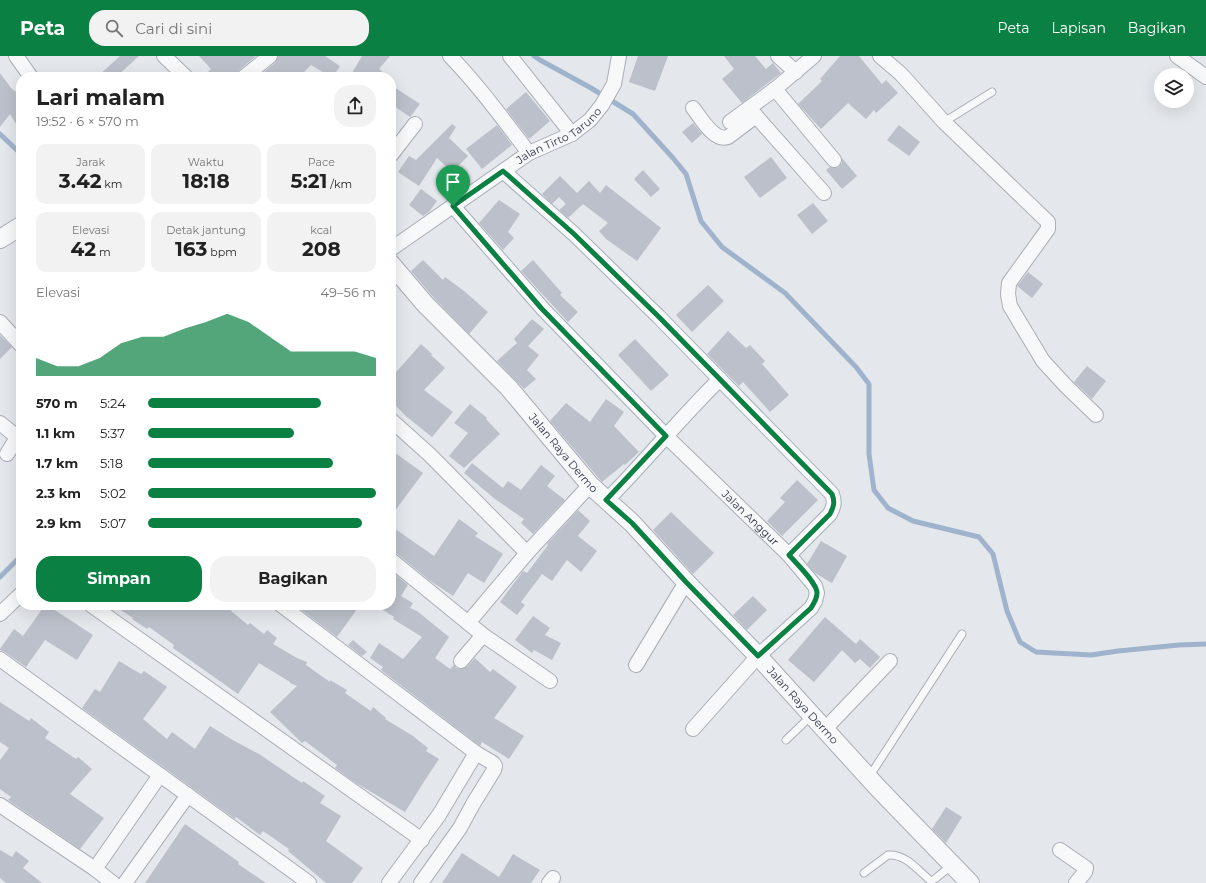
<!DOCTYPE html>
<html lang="id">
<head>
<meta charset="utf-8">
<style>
  :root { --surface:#fff; --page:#f2f2f2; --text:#222; --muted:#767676; --accent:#0b8043 }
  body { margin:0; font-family:Montserrat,sans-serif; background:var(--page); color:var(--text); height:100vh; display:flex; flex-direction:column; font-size:15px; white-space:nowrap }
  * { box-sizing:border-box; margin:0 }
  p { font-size:13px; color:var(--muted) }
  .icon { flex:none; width:22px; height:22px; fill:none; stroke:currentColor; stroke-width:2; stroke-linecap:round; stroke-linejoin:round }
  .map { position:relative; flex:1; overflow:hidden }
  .panel { position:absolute; left:16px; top:16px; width:380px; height:538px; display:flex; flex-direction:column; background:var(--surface); border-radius:16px; box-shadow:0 4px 16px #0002 }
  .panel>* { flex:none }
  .fabs { position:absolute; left:1154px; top:12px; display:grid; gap:8px }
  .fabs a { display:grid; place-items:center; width:40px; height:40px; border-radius:50%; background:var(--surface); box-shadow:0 4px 16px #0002; font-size:20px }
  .pin { position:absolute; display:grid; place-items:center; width:34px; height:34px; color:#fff; margin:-41px -17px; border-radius:50% 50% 50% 0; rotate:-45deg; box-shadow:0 0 4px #0007 }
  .pin .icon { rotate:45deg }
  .round { display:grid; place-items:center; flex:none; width:42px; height:42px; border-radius:16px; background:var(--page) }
  .summary { display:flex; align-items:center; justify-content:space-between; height:68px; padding:0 20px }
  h1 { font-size:22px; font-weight:700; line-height:30px }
  .figures { display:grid; grid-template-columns:repeat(3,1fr); gap:6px; height:68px; padding:4px 20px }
  .figures div { display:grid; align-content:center; border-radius:10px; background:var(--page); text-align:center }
  .figures b { font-size:20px; font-weight:700 }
  .figures small { font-size:11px; font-weight:400 }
  .figures p { font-size:11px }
  .chart { height:112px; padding:8px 20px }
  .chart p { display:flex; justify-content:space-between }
  .chart svg { width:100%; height:72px; margin-top:4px; fill:var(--accent); opacity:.7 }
  .primary-button { display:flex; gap:8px; margin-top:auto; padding:8px 20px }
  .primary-button a { flex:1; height:46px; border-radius:16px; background:var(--accent); color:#fff; font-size:16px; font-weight:700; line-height:46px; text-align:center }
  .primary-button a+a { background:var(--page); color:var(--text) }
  ul { padding:0 20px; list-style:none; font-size:13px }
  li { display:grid; grid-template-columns:64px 48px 1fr; align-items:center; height:30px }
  li i { height:10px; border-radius:5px; background:var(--accent) }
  header { display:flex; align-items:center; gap:24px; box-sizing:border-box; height:56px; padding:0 20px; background:var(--accent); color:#fff }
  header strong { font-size:19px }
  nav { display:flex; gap:22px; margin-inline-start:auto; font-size:14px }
  .search { width:280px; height:36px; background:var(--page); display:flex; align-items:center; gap:10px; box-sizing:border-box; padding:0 14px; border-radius:16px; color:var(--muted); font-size:15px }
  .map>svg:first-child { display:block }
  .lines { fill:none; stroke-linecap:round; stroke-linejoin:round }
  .stream { stroke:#9fb4cc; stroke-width:5 }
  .building { fill:#bbc0ca }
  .service-casing { stroke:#a9aeb7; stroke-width:9 }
  .minor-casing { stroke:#a9aeb7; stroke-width:16 }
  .tertiary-casing { stroke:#a9aeb7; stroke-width:20 }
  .service { stroke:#f7f8fa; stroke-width:7 }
  .minor { stroke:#f7f8fa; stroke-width:14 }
  .tertiary { stroke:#f7f8fa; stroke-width:18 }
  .route-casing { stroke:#fff; stroke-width:8 }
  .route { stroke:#0b8043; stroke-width:5 }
  .labels { text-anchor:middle; stroke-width:3; stroke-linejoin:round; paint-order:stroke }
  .street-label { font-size:11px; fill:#2b3445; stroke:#f4f6f9 }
</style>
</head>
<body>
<header>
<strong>Peta</strong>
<div class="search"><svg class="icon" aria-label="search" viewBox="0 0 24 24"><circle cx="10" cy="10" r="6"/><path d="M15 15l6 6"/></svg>Cari di sini</div>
<nav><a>Peta</a><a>Lapisan</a><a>Bagikan</a></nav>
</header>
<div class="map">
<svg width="1206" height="827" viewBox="0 0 1206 827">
  <rect width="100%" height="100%" fill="#e4e7ec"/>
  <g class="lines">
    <g class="stream">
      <polyline points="534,0 540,4 591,32 633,58 673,102 686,118 701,165 722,191 785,237 856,311 869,328 869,398 874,434 888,452 913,465 979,481 993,498 1007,555 1020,586 1036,596 1091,599 1118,595 1179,589 1206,588"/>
      <polyline points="0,78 21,98"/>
      <polyline points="0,521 21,500"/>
    </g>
  </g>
  <g class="building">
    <polygon points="120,0 139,0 116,21 97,21"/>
    <polygon points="199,0 256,0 239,14 235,21 203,21 211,13"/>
    <polygon points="278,0 325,0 340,10 333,21 331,21 311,9 299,21 258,21 275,7"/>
    <polygon points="362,0 390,0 379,13 389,21 359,21 352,17"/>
    <polygon points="638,0 668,0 655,35 629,26"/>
    <polygon points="724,0 755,0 766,13 773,7 781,17 742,47 722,23 734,13"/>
    <polygon points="840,0 859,0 882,28 886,24 898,37 876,57 874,54 866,63 848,47 821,73 798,48 822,25 820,23"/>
    <polygon points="0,17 11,32 21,40 21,76 10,58 0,71"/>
    <polygon points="391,29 420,48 410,61 391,48"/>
    <polygon points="526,36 550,65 529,83 506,53"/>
    <polygon points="693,67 702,78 692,87 682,76"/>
    <polygon points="452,68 456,71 449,82 468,100 452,116 437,102 419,130 398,116 409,100 416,104"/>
    <polygon points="497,69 512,89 482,113 466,93"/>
    <polygon points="899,69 920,86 909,100 887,84"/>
    <polygon points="771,101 787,122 760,142 744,121"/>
    <polygon points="842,102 857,120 842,133 826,114 830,111 835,112 839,111 842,107"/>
    <polygon points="643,114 660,133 651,141 634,123"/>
    <polygon points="560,120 577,137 589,125 600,137 606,129 661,172 637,205 606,183 599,175 608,167 583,148 568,162 559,154 566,148 559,141 552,148 542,138"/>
    <polygon points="421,133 437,145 429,156 423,160 409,149"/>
    <polygon points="499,144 520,158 508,176 514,182 503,194 479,167"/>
    <polygon points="813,147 828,165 812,178 797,159"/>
    <polygon points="423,204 443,224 445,221 464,235 488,256 469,278 433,241 411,215"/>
    <polygon points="533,204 562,237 560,239 578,256 568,266 521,215"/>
    <polygon points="1028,216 1043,228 1032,242 1017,230"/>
    <polygon points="708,229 724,245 692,276 676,259"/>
    <polygon points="532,263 544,273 528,290 539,299 527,314 536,323 524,333 497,305 517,287 514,283"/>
    <polygon points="728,275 746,292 750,289 765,305 762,308 789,339 770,356 743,326 739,330 707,298"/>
    <polygon points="0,279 12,291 0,303"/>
    <polygon points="635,283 669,319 651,335 618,299"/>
    <polygon points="421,288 432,298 431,299 445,312 424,334 453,356 432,381 407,361 391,345 391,322"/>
    <polygon points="1087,310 1106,325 1092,343 1074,326"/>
    <polygon points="606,343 624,356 614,370 639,396 625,409 624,408 602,426 550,365 566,347 590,366"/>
    <polygon points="470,348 487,362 486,363 500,378 464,412 449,400 468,377 454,367"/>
    <polygon points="391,394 423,417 391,460"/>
    <polygon points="472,407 503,432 508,425 521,434 541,409 555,420 547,430 565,444 533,478 521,467 524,463 495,443 464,417"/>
    <polygon points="797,424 818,444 782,480 767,465 785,446 780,442"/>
    <polygon points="578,454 590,465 578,480 597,495 581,516 567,504 552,525 542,518 521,546 525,549 517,559 500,546 523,515 527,517 548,489 547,488"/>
    <polygon points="671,456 714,497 693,518 653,474"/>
    <polygon points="459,463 478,477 475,480 503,498 484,527 468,517 453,540 429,524 396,497 391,496 391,470 434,500"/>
    <polygon points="821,485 847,500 832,527 815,517 807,508"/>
    <polygon points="391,515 408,529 401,540 413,547 410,552 417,555 449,581 435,602 450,613 454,609 456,612 460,613 467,611 475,602 490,616 493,613 517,631 494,662 524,680 509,703 482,686 480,690 381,614 383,611 370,602 379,587 403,603 422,581 393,563 394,561 375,549 391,549"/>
    <polygon points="753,540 767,554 747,574 733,559"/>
    <polygon points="45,549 47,549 93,579 77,604 45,584 26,611 5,596 0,594 0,593 14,573 23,580"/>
    <polygon points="113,549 224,549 248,569 250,567 264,578 267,574 277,582 273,588 297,602 307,606 306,609 330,626 330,624 347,634 345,637 371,655 373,651 386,662 385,663 413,680 428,692 426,695 439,703 425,724 405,756 356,727 335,712 337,709 305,685 302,687 270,656 297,630 290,627 290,626 259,607 238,638 173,592 174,589 149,571 147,573 132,563 133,562"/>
    <polygon points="295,549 360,549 337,581"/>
    <polygon points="533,560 550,572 545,579 561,587 552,604 534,594 532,597 515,584"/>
    <polygon points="825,561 856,588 860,583 880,601 870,612 860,603 855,607 842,594 814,626 788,604"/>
    <polygon points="353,584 367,596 362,600 348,589"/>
    <polygon points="119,605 141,618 144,615 167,631 143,663 167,683 172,676 195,693 210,670 231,683 259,698 302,727 303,725 325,740 320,747 341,760 326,785 363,812 352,827 326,827 288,795 289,793 263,775 260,779 236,761 235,763 82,652 95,633 100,636"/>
    <polygon points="0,646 29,665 31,662 49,676 45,682 76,703 78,701 92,713 70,738 104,762 80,793 8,744 11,741 0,733 0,704 9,692 0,686"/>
    <polygon points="946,751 962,761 946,787 932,773"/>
    <polygon points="185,768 239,806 238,808 266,827 145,827"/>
    <polygon points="0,794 12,801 16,795 29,805 23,812 42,827 6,827 0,822"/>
    <polygon points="462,797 499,821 513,798 540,814 531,827 442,827"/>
  </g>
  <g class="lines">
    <defs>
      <g id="service">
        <polyline points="944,66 992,36"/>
        <polyline points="786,684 811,660"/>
        <polyline points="869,721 962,578"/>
        <path d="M 864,817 L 888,799 C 907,798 918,815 931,825 L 936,822 L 952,809"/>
      </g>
      <g id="minor">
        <polyline points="16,0 31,21"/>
        <polyline points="164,0 186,21"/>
        <path d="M 450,0 C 479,30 503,63 529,97"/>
        <polyline points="510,0 572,78"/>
        <polyline points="778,0 796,16"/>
        <polyline points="880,0 901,18 944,66 1048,166 1048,173 1009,227 1008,238 1010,250 1043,305 1066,330 1096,359"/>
        <polyline points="1177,0 1206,21"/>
        <polyline points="244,21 270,0"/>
        <polyline points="775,33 834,104"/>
        <path d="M 693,52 C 701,62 714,86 728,81 L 756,60"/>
        <polyline points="749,52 824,137"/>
        <polyline points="730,66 775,33 814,0"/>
        <polyline points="391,99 415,68"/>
        <path d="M 503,115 L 574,178 L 659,261 L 832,438 C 835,446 834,450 830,458 L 789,499"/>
        <path id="s1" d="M 453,150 L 543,253 L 666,380 L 789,499 L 815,530 L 817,537 L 815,545 L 811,552 L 758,600 L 693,673"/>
        <path id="s2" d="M 391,193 L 529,97 L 572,78 L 590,64 L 602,49 L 614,28 L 619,0"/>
        <polyline points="0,266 21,289"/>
        <polyline points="391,364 430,399 527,497"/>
        <polyline points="0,367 17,381"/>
        <polyline points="7,398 21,375"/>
        <path d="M 607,444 C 646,405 680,362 720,323"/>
        <polyline points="391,504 483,579 550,625"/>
        <polyline points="91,549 422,784"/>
        <polyline points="281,549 476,697 493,707 495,710 494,714 473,748 460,772 421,827"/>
        <polyline points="0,558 21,538"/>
        <polyline points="468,567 527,497 590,429"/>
        <polyline points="0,603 309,827"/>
        <polyline points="461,605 483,579"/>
        <polyline points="636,609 686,526"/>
        <polyline points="825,673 890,605"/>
        <polyline points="0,749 95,813 113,827"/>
        <polyline points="1060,794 1086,812 1085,816 1076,827"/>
        <polyline points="95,813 160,719"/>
        <polyline points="125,827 188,739"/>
        <polyline points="389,827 439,759 476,697"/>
        <polyline points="549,827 553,822"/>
      </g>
      <g id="tertiary">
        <polyline points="0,183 21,170"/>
        <path id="s3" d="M 391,208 L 425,248 L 509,332 L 590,429 L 632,467 L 686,526 L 758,600 L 878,732 L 970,827"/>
      </g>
    </defs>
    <use href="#service" class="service-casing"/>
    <use href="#minor" class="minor-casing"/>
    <use href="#tertiary" class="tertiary-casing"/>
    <use href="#service" class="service"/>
    <use href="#minor" class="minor"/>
    <use href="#tertiary" class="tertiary"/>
  </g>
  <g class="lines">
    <defs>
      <path id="route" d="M 503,115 L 574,178 L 659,261 L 832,438 C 835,446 834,450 830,458 L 789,499 C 796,507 817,527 817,537 C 817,543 814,547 811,552 L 758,600 L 686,526 L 632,467 L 606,444 L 666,380 L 542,253 L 453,150 Z"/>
    </defs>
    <use href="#route" class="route-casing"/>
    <use href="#route" class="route"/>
  </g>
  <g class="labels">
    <g class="street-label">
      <text dy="4" stroke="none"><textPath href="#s2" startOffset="203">Jalan Tirto Taruno</textPath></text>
      <text dy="4" stroke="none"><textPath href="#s3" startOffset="256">Jalan Raya Dermo</textPath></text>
      <text dy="4" stroke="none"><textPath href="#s1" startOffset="431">Jalan Anggur</textPath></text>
      <text dy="4" stroke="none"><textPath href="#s3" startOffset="604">Jalan Raya Dermo</textPath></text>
    </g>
  </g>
</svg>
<div class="fabs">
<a><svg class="icon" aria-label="layers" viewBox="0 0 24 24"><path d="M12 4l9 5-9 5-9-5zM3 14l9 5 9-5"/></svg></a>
</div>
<div class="pin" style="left:453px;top:150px;background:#1e9e55"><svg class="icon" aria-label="arrive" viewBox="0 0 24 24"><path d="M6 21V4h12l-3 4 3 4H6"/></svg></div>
<section class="panel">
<div class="summary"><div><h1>Lari malam</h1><p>19:52 · 6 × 570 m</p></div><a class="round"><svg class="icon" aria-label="share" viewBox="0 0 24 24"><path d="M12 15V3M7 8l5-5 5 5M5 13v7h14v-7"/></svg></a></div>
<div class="figures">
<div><p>Jarak</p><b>3.42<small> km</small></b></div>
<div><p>Waktu</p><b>18:18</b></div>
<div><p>Pace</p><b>5:21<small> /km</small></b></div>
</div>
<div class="figures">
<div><p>Elevasi</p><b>42<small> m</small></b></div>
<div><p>Detak jantung</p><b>163<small> bpm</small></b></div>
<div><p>kcal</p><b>208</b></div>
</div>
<div class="chart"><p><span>Elevasi</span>49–56 m</p>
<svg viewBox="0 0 160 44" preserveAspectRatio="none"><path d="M0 44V33L10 38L20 38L30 33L40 24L50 20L60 20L70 15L80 11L90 6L100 11L110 20L120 29L130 29L140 29L150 29L160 33V44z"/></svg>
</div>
<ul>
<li><b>570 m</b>5:24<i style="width:76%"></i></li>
<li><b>1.1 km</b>5:37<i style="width:64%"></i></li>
<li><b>1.7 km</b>5:18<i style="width:81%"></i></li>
<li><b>2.3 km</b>5:02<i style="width:100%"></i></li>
<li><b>2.9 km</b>5:07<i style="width:94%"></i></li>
</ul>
<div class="primary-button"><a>Simpan</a><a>Bagikan</a></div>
</section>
</div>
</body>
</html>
